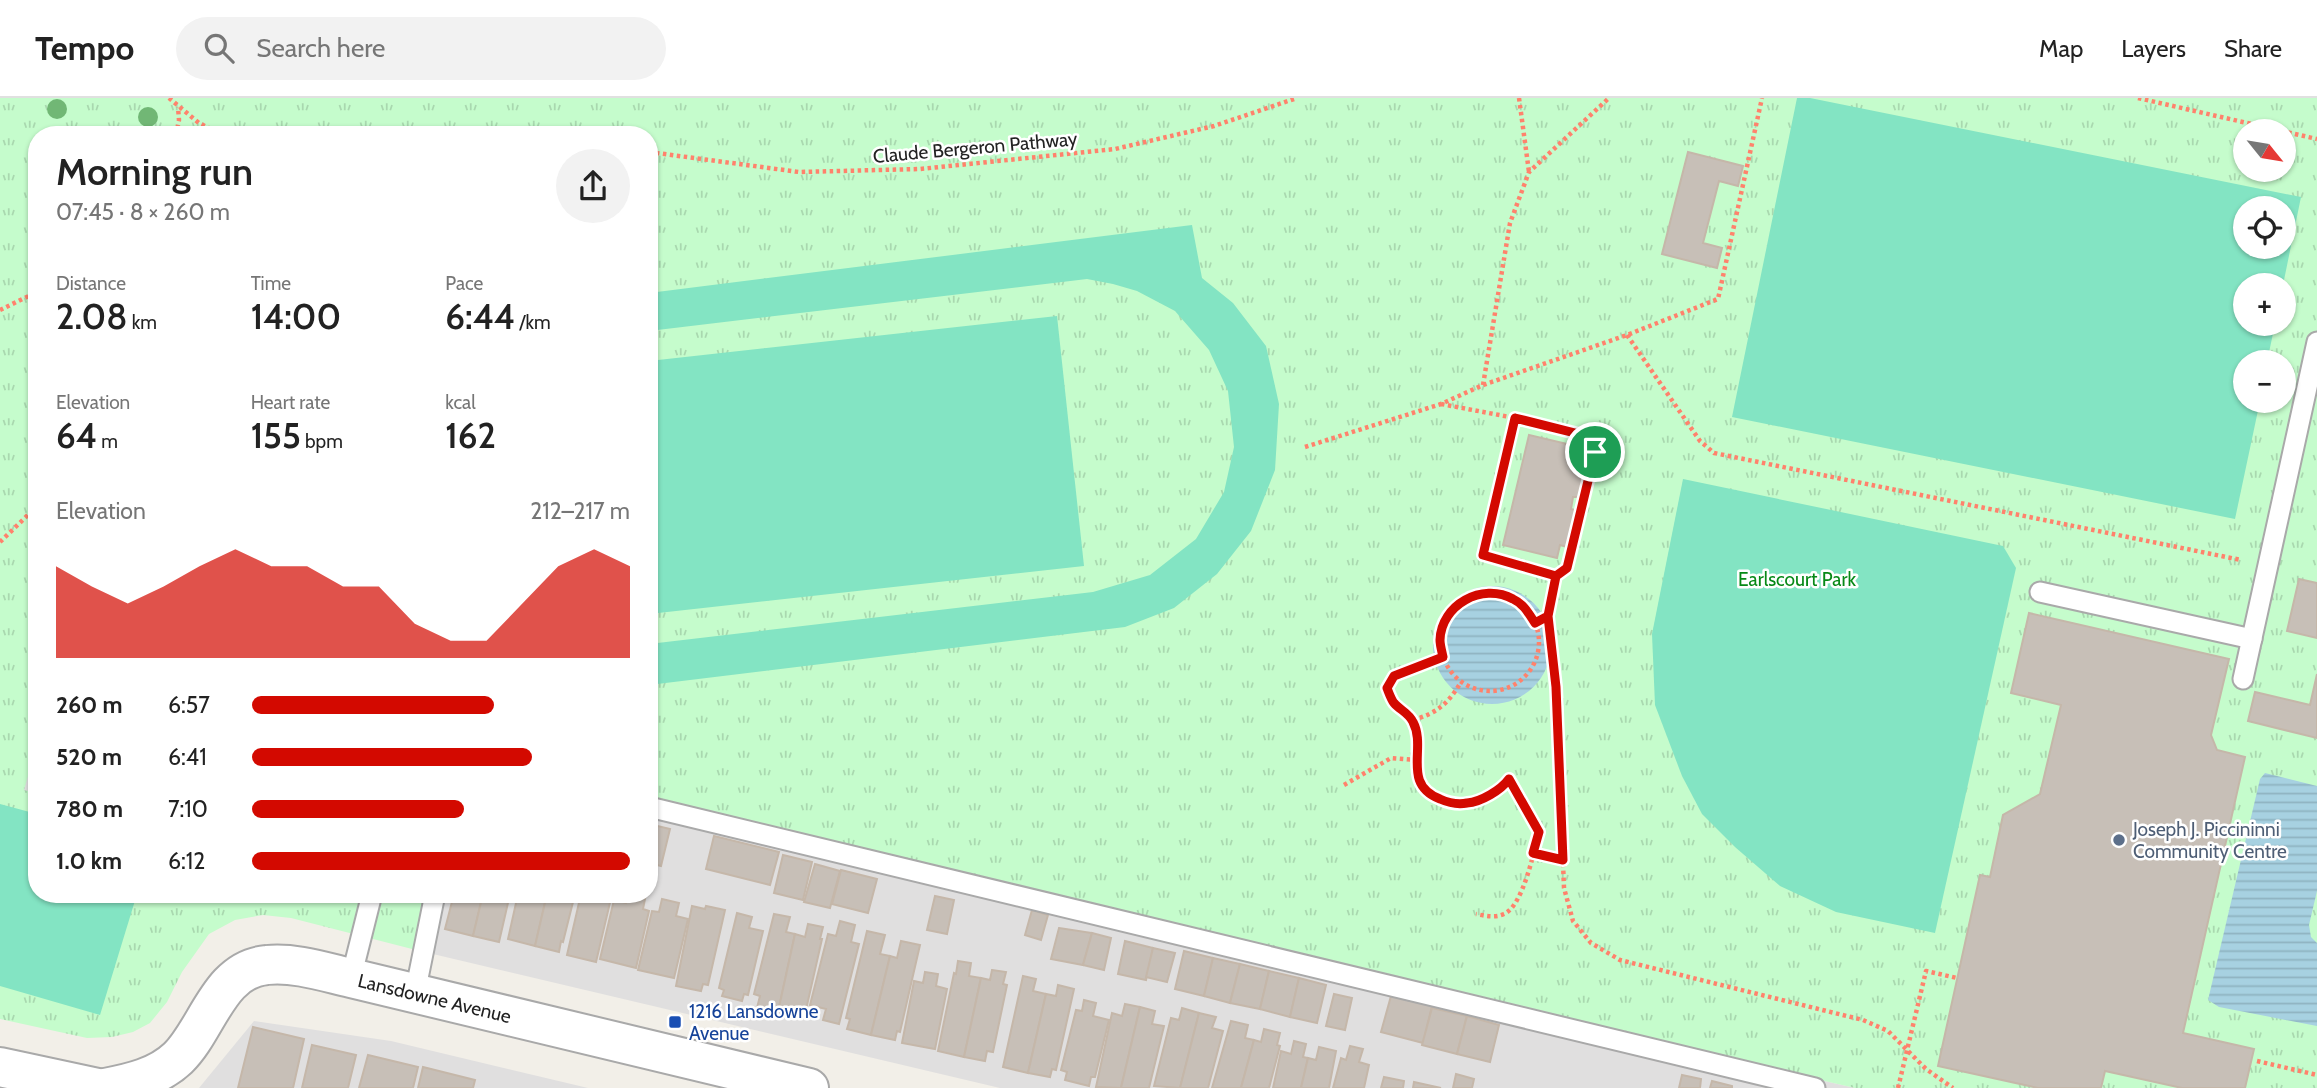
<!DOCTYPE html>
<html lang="en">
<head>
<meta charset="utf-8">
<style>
  :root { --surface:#fff; --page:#f2f2f2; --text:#222; --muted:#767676; --line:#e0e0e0; --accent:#d30900 }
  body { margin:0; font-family:Cabin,sans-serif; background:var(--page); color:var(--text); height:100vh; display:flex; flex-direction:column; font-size:26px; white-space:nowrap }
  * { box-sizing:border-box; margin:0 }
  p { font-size:23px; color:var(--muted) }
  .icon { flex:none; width:38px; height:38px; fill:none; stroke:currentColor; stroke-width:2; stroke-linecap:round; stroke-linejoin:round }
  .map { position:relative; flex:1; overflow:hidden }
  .drawer { position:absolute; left:28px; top:28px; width:630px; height:777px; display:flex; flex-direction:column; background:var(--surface); border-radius:28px; box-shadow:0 2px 5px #0004 }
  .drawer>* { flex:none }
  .needle { width:46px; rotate:120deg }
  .buttons { position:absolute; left:2233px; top:21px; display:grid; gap:14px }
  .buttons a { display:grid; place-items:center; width:63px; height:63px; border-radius:50%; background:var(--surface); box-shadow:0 2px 5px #0004; font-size:35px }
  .pin { position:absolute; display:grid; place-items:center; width:60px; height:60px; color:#fff; margin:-30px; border:4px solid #fff; border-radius:50%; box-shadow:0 2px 7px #0007 }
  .round { display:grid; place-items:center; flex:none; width:74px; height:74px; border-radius:37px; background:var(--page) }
  .summary { display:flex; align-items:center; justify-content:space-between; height:119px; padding:0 28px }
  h1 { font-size:38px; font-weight:600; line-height:52px }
  .stats { display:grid; grid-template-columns:repeat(3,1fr); gap:10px; height:119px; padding:7px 28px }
  .stats div { display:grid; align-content:center }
  .stats b { font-size:35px; font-weight:600 }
  .stats small { font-size:19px; font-weight:400 }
  .stats p { font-size:19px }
  .chart { height:196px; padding:14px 28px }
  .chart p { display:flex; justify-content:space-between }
  .chart svg { width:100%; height:126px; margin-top:7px; fill:var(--accent); opacity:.7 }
  ul { padding:0 28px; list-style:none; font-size:23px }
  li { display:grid; grid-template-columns:112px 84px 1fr; align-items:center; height:52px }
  li i { height:18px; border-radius:9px; background:var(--accent) }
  header { display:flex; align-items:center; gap:42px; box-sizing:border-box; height:98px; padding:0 35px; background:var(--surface); border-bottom:2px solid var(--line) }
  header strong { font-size:33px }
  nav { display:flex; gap:38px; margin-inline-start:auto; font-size:24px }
  .search { width:490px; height:63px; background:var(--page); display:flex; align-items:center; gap:18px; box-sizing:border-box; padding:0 24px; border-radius:38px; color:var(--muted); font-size:26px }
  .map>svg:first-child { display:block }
  .residential { fill:#e0dfdf }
  .park { fill:url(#park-tufts); fill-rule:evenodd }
  .pitch { fill:#83e4c3; fill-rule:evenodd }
  .parking { fill:#e2e2e2 }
  .water { fill:url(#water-rules) }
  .building { fill:#c7bfb7; stroke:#c5b7a9; stroke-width:2 }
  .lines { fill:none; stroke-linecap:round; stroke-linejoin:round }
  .service-casing { stroke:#a9a9a9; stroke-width:23 }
  .tertiary-casing { stroke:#a9a9a9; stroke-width:42 }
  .path { stroke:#ff826c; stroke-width:4.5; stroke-dasharray:3.5 3.5; stroke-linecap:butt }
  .service { stroke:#fff; stroke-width:19 }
  .tertiary { stroke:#fff; stroke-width:38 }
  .tree { fill:#71b775 }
  .route-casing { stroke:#fff; stroke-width:14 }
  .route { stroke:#d30900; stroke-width:9 }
  .service-dot { fill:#5c6f8a; stroke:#fff; stroke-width:2.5 }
  .transit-dot { fill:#1a4fb4; stroke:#fff; stroke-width:2.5 }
  .labels { text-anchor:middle; stroke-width:5; stroke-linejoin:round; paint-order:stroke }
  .street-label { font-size:19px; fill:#222; stroke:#fff }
  .park-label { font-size:19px; fill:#078917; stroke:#fff }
  .service-label { font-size:19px; fill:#4e5e75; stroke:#fff; text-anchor:start }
  .transit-label { font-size:19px; fill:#164399; stroke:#fff; text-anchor:start }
</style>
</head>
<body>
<header>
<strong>Tempo</strong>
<div class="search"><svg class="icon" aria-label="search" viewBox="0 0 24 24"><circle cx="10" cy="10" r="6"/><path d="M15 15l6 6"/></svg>Search here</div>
<nav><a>Map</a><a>Layers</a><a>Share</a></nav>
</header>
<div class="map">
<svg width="2317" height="990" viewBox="0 0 2317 990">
  <defs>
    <pattern id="park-tufts" width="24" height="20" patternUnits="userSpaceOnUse" patternTransform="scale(1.75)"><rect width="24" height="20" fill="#c5fccc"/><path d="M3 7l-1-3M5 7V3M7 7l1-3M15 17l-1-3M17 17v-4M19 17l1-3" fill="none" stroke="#a9d8af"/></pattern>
    <pattern id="water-rules" width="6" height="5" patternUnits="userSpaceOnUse" patternTransform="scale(1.75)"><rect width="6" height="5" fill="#a7d1e1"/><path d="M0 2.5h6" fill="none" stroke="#8fb3c1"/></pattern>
  </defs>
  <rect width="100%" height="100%" fill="#f2efe8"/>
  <g class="residential">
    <polygon points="649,699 1547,914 1712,957 1855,990 1000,990 416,852 430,796 649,796"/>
    <polygon points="254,923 391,943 588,990 199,990"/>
  </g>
  <path class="park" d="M 0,0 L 2317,0 L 2317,990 L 1855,990 L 1712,957 L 1547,914 L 649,699 L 649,37 L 37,37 L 37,796 L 430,796 L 416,852 L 291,820 L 263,817 L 235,822 L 209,836 L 182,874 L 167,904 L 150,925 L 133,934 L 112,939 L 87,940 L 0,921 ZM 2245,33 L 2284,33 L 2284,72 L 2245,72 ZM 2245,110 L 2284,110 L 2284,149 L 2245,149 ZM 2245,187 L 2284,187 L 2284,226 L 2245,226 ZM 2245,264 L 2284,264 L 2284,303 L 2245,303 Z"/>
  <g class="pitch">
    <path d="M 1797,0 L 1810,0 L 2301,99 L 2283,187 L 2245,187 L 2245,226 L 2275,226 L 2267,264 L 2245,264 L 2245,303 L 2260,303 L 2235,421 L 1732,319 ZM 2245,110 L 2284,110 L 2284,149 L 2245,149 Z"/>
    <polygon points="1192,127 1202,180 1233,205 1266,248 1279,306 1275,372 1251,433 1217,476 1174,510 1125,529 649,587 649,546 1093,494 1150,477 1196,441 1224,394 1234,349 1228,293 1209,252 1175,213 1137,193 1113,186 1087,181 649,233 649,195"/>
    <polygon points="1057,218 1084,468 649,516 649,263"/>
    <polygon points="1683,381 2003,448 2016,470 1935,835 1836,814 1780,788 1735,749 1702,716 1682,678 1655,607 1652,536"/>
    <polygon points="0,706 37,716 37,796 137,796 100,917 0,888"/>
  </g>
  <polygon class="parking" points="37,647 37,695 24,692"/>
  <g class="water">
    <circle cx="1492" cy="547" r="59"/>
    <polygon points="2265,675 2317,688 2317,793 2309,827 2311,839 2317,845 2317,928 2219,909 2208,902 2260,681"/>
  </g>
  <g class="building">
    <polygon points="1688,54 1743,68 1738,88 1719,83 1703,145 1722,150 1717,170 1662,156"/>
    <polygon points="1529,337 1584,350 1582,360 1587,361 1578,399 1573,399 1571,411 1575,412 1567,449 1560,447 1557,460 1503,447"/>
    <polygon points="2299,481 2317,485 2317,540 2287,533"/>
    <polygon points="2029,515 2229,561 2211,637 2217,652 2245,659 2183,935 2254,951 2245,990 2182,990 2105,973 2101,990 2038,990 1938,968 1980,777 1990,779 2003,717 2040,696 2061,607 2011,595"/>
    <polygon points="2317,576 2317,640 2248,623 2255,594 2310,607"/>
    <polygon points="649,726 670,731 661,768 649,765"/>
    <polygon points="714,738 779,754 770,787 706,771"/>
    <polygon points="783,757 812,764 803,802 774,795"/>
    <polygon points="815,766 840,773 830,810 804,804"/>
    <polygon points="841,772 877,781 868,815 832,806"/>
    <polygon points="454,796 483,796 473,838 445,831"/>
    <polygon points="483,796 510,796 499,844 473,838"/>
    <polygon points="518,796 547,796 535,848 508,841"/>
    <polygon points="547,796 575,796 563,844 561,843 559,854 535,848"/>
    <polygon points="581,796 612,796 596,864 567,857"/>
    <polygon points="628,796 646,796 643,811 649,813 636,870 600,861 614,802 626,805"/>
    <polygon points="935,798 954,802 947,836 927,832"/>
    <polygon points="662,801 679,805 676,818 688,821 674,880 638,872 652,813 659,814"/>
    <polygon points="692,808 705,811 706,808 725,812 708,887 703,886 701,893 676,888"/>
    <polygon points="1032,812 1048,817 1041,842 1025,837"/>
    <polygon points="737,815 752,819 749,830 763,833 748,897 744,896 742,903 722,898 724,892 719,890"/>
    <polygon points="774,816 790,819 786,834 795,836 778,914 757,910 760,898 754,896"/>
    <polygon points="840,823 855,827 851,844 859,846 839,926 823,922 826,911 810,907 828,836 836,838"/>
    <polygon points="808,826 823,829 820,841 822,841 805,916 800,915 799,919 778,914 795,836 805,839"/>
    <polygon points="1059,830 1092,835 1083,867 1051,861"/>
    <polygon points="867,833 885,837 880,856 890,858 871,937 847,931 850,921 846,920"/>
    <polygon points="1092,835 1111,840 1104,872 1083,867"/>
    <polygon points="901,843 920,847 900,934 897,933 895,942 871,937 890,858 897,860"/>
    <polygon points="1125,843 1153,850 1146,882 1118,876"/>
    <polygon points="1153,850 1175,855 1167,884 1146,879"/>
    <polygon points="1184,853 1213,860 1204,898 1175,891"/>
    <polygon points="1213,860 1240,866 1230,905 1204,898"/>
    <polygon points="958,863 971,865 969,878 981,880 964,959 938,953 954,875 956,876"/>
    <polygon points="1240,866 1269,873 1260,911 1230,905"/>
    <polygon points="992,872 1006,874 1003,886 1007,887 993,954 987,953 985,963 964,959 981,880 990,882"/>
    <polygon points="1269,873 1299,880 1290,919 1260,911"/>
    <polygon points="925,874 938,876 936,888 947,891 935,951 902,945 914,883 923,885"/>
    <polygon points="1023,878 1036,881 1033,893 1046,896 1028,975 1003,969"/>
    <polygon points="1299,880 1326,887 1317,925 1290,919"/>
    <polygon points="1058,887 1074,891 1056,972 1052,971 1050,979 1028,975 1046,896 1056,898"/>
    <polygon points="1334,896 1352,900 1345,932 1326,928"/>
    <polygon points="1391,898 1432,908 1423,945 1381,934"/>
    <polygon points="1084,902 1096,905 1093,918 1109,922 1095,979 1091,979 1089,988 1065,982 1067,974 1061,972 1076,912 1082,913"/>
    <polygon points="1125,906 1140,909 1121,990 1096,989 1112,915 1122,918"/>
    <polygon points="1140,909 1155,913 1152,926 1164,928 1149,990 1121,990"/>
    <polygon points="1182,910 1199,915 1180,990 1154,988 1171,920 1179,922"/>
    <polygon points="1432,910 1467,918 1457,956 1422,947"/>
    <polygon points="1199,915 1216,919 1212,930 1223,933 1208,990 1180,990"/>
    <polygon points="1467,918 1499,927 1490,964 1457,956"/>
    <polygon points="1231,923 1248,927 1245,940 1254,942 1241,990 1212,990"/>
    <polygon points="253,929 304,941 293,990 238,990"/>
    <polygon points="1264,931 1280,935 1277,947 1280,948 1269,990 1241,990 1254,942 1261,944"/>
    <polygon points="1294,943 1306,946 1303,959 1308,960 1301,990 1273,990 1281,953 1291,956"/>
    <polygon points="312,947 356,957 348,990 302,990"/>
    <polygon points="1350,948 1363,951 1359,964 1369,967 1364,990 1333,990 1341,960 1346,962"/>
    <polygon points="1319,949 1336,953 1329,990 1301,990 1308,960 1316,962"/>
    <polygon points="368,957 418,969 413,990 359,990"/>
    <polygon points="423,969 475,982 473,990 418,990"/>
    <polygon points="1456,976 1474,981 1472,990 1453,990"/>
    <polygon points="1682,977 1701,981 1700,990 1679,990"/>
    <polygon points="1384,979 1404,983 1403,990 1381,990"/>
    <polygon points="1712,983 1732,988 1732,990 1710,990"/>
    <polygon points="1414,984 1441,990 1413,990"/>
  </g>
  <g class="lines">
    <defs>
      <g id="service">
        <polyline points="2040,494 2252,541"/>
        <polyline points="2243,581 2317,244"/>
        <polyline points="649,709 1815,990"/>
        <polyline points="351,880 372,796"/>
        <polyline points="415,895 435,796"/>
      </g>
      <g id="tertiary">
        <polyline points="0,969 98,990"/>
        <path id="s1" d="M 105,990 C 131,985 158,979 178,960 C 208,931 218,871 267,867 C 294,864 325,874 351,880 L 809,990"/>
      </g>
    </defs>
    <use href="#service" class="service-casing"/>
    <use href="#tertiary" class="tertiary-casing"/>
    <g class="path">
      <polyline points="169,0 199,25 222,37"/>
      <polyline points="1519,0 1529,74"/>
      <polyline points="2138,0 2317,41"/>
      <polyline points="176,37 179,22 178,9"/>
      <polyline points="649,54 799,74 920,71 1115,51 1214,28 1297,0"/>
      <polyline points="0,212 37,194"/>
      <polyline points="1627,237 1700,343 1714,355 2241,462"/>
      <polyline points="1483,287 1510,125 1529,74 1609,0"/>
      <polyline points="1441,306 1515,320 1483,457 1556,478 1548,518 1556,589 1564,790 1573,823 1591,845 1620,862 1863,922 1888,933 1926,971 1953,990"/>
      <polyline points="1515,320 1587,338 1594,344 1595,353 1567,470 1556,478"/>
      <polyline points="1305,349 1441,306 1483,287 1627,237 1718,201 1762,0"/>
      <polyline points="0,444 31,414 37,412"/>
      <circle cx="1490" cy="544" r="49"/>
      <polyline points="1535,525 1548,518"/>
      <path d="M 1443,559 L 1394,578 L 1387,590 C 1389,595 1391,601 1394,605 C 1400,612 1409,615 1413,624 C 1427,650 1401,686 1440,701 C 1449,705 1457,707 1467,705 C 1481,704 1501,692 1509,681 L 1539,734 C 1534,753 1523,808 1504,816 C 1495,820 1486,818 1476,816"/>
      <path d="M 1413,622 C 1437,615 1448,606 1461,584"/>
      <polyline points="1344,687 1391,660 1416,662"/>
      <polyline points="1534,755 1563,762"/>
      <polyline points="2257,963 2317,977"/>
      <polyline points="1898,990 1926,873 1957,880"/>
    </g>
    <use href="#service" class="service"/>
    <use href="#tertiary" class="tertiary"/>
  </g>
  <g class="tree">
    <circle cx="57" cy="11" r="10"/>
    <circle cx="148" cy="19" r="10"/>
  </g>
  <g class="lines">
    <defs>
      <path id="route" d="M 1595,354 L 1567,470 L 1556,478 L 1548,518 L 1535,525 C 1529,516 1524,506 1513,501 C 1482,484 1441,507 1440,542 C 1440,547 1442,554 1443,559 L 1394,578 L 1387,590 C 1389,595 1391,601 1394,605 C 1400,612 1409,615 1413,624 C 1427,650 1401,686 1440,701 C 1449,705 1457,707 1467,705 C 1481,704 1501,692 1509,681 L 1539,734 L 1533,755 L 1563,762 L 1556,589 L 1548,518 L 1556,478 L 1483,457 L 1515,320 L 1587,338 L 1594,344 L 1595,354"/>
    </defs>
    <use href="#route" class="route-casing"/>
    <use href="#route" class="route"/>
  </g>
  <circle class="service-dot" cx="2119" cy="742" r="7"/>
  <rect class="transit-dot" x="668" y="917" width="14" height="14" rx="3.5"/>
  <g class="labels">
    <g class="street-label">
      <text transform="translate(975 49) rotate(-5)" y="7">Claude Bergeron Pathway</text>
      <text dy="7" stroke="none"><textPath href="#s1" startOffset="385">Lansdowne Avenue</textPath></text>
    </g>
    <g class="park-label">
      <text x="1797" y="488">Earlscourt Park</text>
    </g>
    <g class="service-label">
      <text x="2133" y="738">Joseph J. Piccininni<tspan x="2133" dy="22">Community Centre</tspan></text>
    </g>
    <g class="transit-label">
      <text x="689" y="920">1216 Lansdowne<tspan x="689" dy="22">Avenue</tspan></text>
    </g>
  </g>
</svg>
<div class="buttons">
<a><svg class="needle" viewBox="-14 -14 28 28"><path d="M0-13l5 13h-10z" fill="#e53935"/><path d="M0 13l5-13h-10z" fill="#767676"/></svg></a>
<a><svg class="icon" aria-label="locate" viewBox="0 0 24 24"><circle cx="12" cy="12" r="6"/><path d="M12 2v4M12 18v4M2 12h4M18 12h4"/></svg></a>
<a>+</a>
<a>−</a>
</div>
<div class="pin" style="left:1595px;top:354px;background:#1e9e55"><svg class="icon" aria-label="arrive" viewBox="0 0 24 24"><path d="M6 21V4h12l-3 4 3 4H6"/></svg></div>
<section class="drawer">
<div class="summary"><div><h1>Morning run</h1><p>07:45 · 8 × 260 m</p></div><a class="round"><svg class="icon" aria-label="share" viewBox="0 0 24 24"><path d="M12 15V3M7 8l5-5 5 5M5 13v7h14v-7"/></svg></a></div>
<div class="stats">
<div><p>Distance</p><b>2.08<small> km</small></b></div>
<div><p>Time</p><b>14:00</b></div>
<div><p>Pace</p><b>6:44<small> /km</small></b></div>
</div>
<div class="stats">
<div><p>Elevation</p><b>64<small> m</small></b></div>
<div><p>Heart rate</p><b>155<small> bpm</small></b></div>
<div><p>kcal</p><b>162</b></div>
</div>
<div class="chart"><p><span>Elevation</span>212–217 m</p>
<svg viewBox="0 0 160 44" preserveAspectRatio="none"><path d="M0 44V12L10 19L20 25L30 19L40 12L50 6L60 12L70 12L80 19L90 19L100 32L110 38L120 38L130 25L140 12L150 6L160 12V44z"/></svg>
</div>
<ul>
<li><b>260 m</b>6:57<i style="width:64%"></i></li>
<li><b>520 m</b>6:41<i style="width:74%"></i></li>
<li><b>780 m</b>7:10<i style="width:56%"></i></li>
<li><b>1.0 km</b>6:12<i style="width:100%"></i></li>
</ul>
</section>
</div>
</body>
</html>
